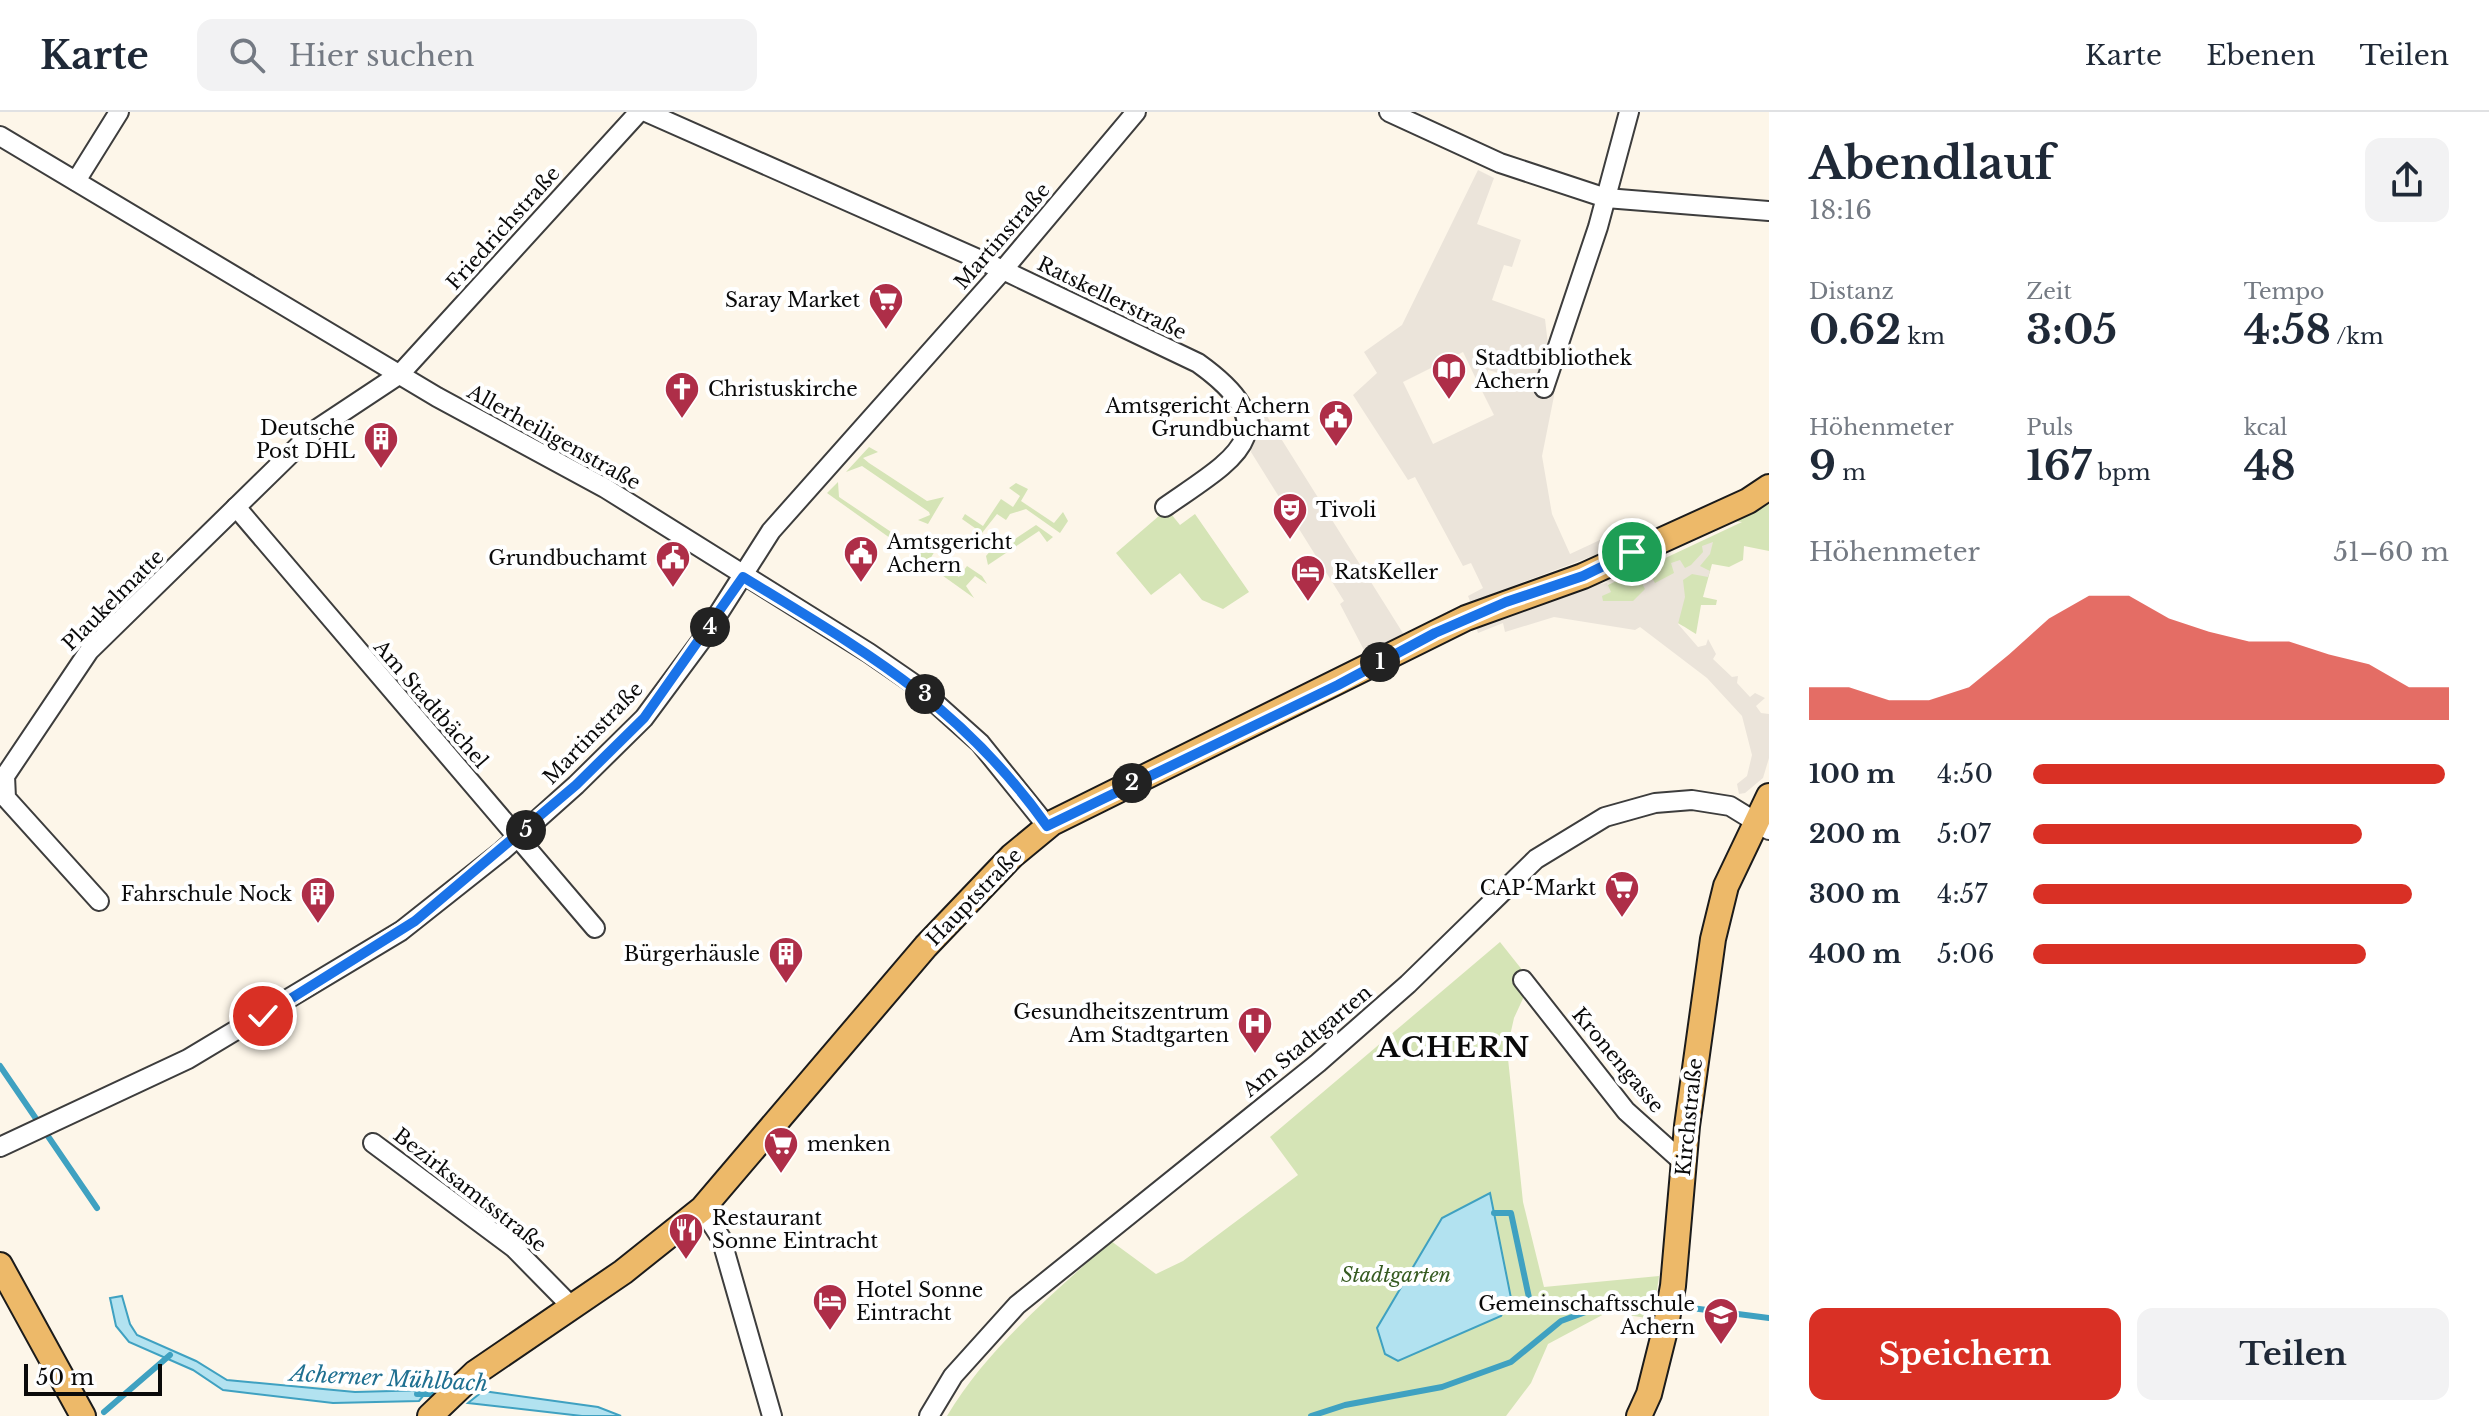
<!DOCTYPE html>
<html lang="de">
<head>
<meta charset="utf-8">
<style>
  :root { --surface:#fff; --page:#f2f2f3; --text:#1f2937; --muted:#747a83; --line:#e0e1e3; --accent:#d93025 }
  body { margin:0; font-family:"Libre Baskerville",serif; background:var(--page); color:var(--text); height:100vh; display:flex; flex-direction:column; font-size:30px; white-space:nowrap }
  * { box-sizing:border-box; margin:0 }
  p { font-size:26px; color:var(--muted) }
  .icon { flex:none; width:44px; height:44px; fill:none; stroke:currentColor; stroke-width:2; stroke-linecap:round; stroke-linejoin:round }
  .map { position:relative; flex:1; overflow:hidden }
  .panel { display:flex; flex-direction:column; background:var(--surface); width:720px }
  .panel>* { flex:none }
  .scale { position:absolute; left:24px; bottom:20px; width:138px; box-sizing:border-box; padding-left:8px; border:4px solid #0a0a0a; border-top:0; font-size:22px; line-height:28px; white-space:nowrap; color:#0a0a0a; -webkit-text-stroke:6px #fff; paint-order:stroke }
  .pin { position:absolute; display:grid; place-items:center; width:68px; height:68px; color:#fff; margin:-34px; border:4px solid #fff; border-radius:50%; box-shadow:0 2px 8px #0007 }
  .km { position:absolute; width:40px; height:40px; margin:-20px; border-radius:50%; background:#222; color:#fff; font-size:22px; line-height:40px; text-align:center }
  .round { display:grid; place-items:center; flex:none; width:84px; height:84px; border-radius:16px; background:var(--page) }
  .summary { display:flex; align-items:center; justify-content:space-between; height:136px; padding:0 40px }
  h1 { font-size:44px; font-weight:700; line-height:60px }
  .stats { display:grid; grid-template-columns:repeat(3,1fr); gap:12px; height:136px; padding:8px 40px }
  .stats div { display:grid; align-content:center }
  .stats b { font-size:40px; font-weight:700 }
  .stats small { font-size:22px; font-weight:400 }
  .stats p { font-size:22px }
  .chart { height:224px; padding:16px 40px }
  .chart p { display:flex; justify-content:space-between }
  .chart svg { width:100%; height:144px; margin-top:8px; fill:var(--accent); opacity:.7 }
  .primary-button { display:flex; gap:16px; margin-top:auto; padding:16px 40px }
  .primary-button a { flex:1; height:92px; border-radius:16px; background:var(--accent); color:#fff; font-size:32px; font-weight:700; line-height:92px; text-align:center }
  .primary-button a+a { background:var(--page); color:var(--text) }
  ul { padding:0 40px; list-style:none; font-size:26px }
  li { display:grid; grid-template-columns:128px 96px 1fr; align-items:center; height:60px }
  li i { height:20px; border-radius:10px; background:var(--accent) }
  header { display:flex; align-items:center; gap:48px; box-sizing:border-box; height:112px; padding:0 40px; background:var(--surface); border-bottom:2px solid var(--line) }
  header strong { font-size:38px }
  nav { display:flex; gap:44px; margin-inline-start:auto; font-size:28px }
  .search { width:560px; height:72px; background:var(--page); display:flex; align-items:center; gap:20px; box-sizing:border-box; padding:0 28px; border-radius:16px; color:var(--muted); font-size:30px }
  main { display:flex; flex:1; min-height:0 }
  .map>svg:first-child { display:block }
  .green { fill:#d5e4b6 }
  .plaza { fill:#ebe4da; fill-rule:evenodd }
  .water { fill:#b2e2f0; stroke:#3fa1c1; stroke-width:2 }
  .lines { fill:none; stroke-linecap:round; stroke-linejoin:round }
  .stream { stroke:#3fa1c1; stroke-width:6 }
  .minor-casing { stroke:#3d3d3d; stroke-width:22 }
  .major-casing { stroke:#1b1b1b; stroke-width:28 }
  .minor { stroke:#fff; stroke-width:18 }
  .major { stroke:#edb969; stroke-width:24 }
  .route-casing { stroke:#fff; stroke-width:16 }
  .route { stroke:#1a73e8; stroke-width:10 }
  .labels { text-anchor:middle; stroke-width:8; stroke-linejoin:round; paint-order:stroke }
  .street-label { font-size:20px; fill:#0a0a0a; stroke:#fff }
  .poi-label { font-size:20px; fill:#0a0a0a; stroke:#fff; text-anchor:end }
  .park-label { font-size:20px; font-style:italic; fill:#365b21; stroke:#fff }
  .water-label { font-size:22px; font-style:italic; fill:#1f7091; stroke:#fff }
  .district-label { font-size:28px; font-weight:bold; letter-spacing:2px; fill:#0a0a0a; stroke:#fff }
</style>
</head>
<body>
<header>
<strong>Karte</strong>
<div class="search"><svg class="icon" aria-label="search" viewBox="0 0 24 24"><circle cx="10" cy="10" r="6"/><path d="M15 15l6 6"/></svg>Hier suchen</div>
<nav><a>Karte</a><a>Ebenen</a><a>Teilen</a></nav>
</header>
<main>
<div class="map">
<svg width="1769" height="1304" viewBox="0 0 1769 1304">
  <rect width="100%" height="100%" fill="#fdf6e9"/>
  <g class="green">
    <polygon points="869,335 878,340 863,346 869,351 927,389 944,385 928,412 918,408 930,403 929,400 862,354 846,360"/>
    <polygon points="838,370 839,385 915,436 917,423 938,434 930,447 959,465 967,454 982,464 987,472 975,464 966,474 974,486 827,381"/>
    <polygon points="1016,371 1028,377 1021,389 1054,411 1063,400 1068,409 1060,421 1026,397 1010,402 1006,408 997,402 982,421 962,407 965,402 983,414 1001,387 1013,395 1020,384 1009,376"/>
    <path d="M 1769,391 L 1769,439 L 1744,434 L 1743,448 L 1729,455 L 1712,452 L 1703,485 L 1717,488 L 1716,493 L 1701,493 L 1696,522 C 1664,501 1640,492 1602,493 L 1593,480 L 1742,410 L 1734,409 Z"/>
    <polygon points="1167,397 1180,413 1195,402 1249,480 1223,497 1202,488 1180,461 1151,483 1116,441"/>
    <polygon points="1036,413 1053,425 1047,430 1039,419 988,453 986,444 997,431 1003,435"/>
    <path d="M 1500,830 L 1531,869 L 1514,906 L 1507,937 L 1523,1090 L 1544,1175 L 1659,1164 L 1653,1207 L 1608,1200 L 1548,1232 L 1531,1271 L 1506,1304 L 947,1304 C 988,1235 1052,1183 1111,1129 L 1156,1162 L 1183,1149 L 1298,1063 L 1270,1025 Z"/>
  </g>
  <g class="plaza">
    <path d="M 1478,58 L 1494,66 L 1477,112 L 1521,128 L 1512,155 L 1504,153 L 1492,188 L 1545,207 L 1554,284 L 1542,344 L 1552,402 L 1570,442 L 1600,428 L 1606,439 L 1497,480 L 1472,494 L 1468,484 L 1483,476 L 1471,451 L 1463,454 L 1415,365 L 1408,368 L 1353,283 L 1377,261 L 1364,240 L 1402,213 ZM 1463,240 L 1477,269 L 1486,265 L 1488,258 L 1499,261 L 1496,272 L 1480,275 L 1494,303 L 1433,332 L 1403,270 Z"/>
    <polygon points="1265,301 1406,526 1358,552 1355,545 1365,540 1340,492 1344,489 1251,340 1256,308"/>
    <polygon points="1713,430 1710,442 1700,454 1710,459 1708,465 1692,462 1683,468 1685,485 1678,512 1698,535 1706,533 1708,527 1716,542 1713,547 1732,565 1738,564 1737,571 1750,585 1755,581 1765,586 1756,594 1761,601 1769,602 1769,646 1763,666 1745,681 1739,682 1737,672 1747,664 1752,643 1742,604 1707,566 1640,515 1635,518 1554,505 1505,520 1503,511 1478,521 1475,512 1599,472 1607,471 1611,480 1602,484 1603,489 1633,489 1645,477 1639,466 1649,461 1655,471 1674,461 1671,451 1680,448 1685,456 1691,453 1703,440 1702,434"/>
  </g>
  <g class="water">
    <polygon points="1490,1081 1511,1186 1501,1204 1398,1249 1385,1242 1377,1216 1442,1106"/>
    <polygon points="122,1184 130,1212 137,1223 196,1249 227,1268 355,1280 428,1278 419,1289 333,1291 223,1278 193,1258 129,1230 116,1214 110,1186"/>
    <polygon points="483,1279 598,1295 621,1304 582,1304 468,1291"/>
  </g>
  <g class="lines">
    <g class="stream">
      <polyline points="0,954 97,1096"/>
      <polyline points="1494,1101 1511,1101 1531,1195"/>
      <polyline points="1676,1194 1769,1206"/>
      <polyline points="417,1282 441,1282"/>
      <polyline points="104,1300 170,1243"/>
      <polyline points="1311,1304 1345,1293 1442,1275 1511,1250 1561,1209 1605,1193 1643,1190 1665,1193"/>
    </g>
    <defs>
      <g id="minor">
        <path d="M 646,0 L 1003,158 L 1198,251 C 1293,319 1232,348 1165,395"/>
        <polyline points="1389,0 1500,51 1606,86 1769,99"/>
        <polyline points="0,24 437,285 605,376 869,541 914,572 980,631 1047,714"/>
        <polyline points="76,69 119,0"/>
        <polyline points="1544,276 1598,115 1629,0"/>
        <polyline points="236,395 595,816"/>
        <polyline points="99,789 6,686 5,664 89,539 314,319 400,262 639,0"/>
        <polyline points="1523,868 1626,999 1684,1051"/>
        <polyline points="373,1031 514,1136 572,1195"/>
        <polyline points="0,1035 188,947 401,819 502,739 576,673 644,606 701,529 771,419 1003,158 1136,0"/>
        <polyline points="702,1097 721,1126 772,1304"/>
        <polyline points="929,1304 953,1264 1017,1193 1318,951 1408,872 1536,747 1605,705 1655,691 1692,688 1730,694 1769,718"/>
      </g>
      <g id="major">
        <polyline points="0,1153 83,1304"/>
        <polyline points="430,1304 475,1261 623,1160 702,1097 926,834 1012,744 1052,711 1466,506 1583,464 1748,389 1769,375"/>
        <polyline points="1639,1304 1649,1282 1665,1218 1673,1174 1687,1014 1713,827 1726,774 1769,684"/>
      </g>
    </defs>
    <use href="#minor" class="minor-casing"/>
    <use href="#major" class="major-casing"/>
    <use href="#minor" class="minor"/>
    <use href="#major" class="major"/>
  </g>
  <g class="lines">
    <defs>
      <path id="route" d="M 263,904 L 415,809 L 576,673 L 644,606 L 743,465 C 866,540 961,593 1047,714 L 1338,573 L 1435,521 L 1506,490 L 1583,464 L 1632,440"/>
    </defs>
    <use href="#route" class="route-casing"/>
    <use href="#route" class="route"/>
  </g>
  <defs>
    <symbol id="supermarket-pin" viewBox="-11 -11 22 30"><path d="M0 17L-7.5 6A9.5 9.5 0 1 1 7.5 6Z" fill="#ae2e48" stroke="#fff"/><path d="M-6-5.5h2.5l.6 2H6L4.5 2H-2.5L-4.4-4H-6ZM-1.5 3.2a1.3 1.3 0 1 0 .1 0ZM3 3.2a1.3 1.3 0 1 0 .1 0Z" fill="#fff"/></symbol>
    <symbol id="library-pin" viewBox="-11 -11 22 30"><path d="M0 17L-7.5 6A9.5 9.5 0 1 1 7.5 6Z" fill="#ae2e48" stroke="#fff"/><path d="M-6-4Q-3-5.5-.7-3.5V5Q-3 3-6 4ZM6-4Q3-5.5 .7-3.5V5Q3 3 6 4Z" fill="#fff"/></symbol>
    <symbol id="church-pin" viewBox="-11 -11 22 30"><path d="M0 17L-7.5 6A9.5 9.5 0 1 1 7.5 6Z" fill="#ae2e48" stroke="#fff"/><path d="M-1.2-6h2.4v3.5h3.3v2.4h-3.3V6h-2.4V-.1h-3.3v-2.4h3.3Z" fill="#fff"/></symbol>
    <symbol id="civic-pin" viewBox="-11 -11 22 30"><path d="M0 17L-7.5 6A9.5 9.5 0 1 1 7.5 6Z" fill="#ae2e48" stroke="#fff"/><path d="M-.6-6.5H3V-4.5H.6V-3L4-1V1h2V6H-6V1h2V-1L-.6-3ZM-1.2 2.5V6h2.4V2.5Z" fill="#fff"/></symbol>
    <symbol id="building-pin" viewBox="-11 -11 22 30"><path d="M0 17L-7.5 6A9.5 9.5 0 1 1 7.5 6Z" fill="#ae2e48" stroke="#fff"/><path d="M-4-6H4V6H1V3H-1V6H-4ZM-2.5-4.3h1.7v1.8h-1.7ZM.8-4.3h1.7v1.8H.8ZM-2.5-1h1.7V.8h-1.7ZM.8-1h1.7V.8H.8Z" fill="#fff"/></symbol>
    <symbol id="theatre-pin" viewBox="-11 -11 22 30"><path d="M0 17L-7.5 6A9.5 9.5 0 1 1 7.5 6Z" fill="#ae2e48" stroke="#fff"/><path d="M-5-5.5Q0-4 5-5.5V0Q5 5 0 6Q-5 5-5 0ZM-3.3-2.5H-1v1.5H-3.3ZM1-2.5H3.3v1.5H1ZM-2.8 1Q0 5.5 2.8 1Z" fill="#fff"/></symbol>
    <symbol id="hotel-pin" viewBox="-11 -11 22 30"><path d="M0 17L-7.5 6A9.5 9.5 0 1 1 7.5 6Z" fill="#ae2e48" stroke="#fff"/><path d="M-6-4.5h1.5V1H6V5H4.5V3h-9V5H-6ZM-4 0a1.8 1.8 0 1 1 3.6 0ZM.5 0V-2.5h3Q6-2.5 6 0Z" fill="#fff"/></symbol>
    <symbol id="hospital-pin" viewBox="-11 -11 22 30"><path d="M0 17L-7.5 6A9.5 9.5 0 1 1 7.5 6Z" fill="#ae2e48" stroke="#fff"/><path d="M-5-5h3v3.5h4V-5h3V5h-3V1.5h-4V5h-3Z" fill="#fff"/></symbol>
    <symbol id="restaurant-pin" viewBox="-11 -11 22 30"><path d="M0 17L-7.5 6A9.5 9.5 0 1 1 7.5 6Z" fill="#ae2e48" stroke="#fff"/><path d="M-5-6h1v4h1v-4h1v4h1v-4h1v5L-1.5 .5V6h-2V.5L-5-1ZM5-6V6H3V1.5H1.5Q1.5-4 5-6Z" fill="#fff"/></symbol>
    <symbol id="school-pin" viewBox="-11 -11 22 30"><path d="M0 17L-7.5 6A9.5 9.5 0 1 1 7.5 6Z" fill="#ae2e48" stroke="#fff"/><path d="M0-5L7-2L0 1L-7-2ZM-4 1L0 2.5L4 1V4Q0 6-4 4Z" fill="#fff"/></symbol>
  </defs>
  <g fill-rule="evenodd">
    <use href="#supermarket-pin" x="866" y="168" width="40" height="54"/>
    <use href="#library-pin" x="1429" y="238" width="40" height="54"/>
    <use href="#church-pin" x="662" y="257" width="40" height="54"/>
    <use href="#civic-pin" x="1316" y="285" width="40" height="54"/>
    <use href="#building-pin" x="361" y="307" width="40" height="54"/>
    <use href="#theatre-pin" x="1270" y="378" width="40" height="54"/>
    <use href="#civic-pin" x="841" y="421" width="40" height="54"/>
    <use href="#civic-pin" x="653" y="426" width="40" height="54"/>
    <use href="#hotel-pin" x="1288" y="440" width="40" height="54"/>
    <use href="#supermarket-pin" x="1602" y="756" width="40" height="54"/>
    <use href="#building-pin" x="298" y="762" width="40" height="54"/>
    <use href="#building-pin" x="766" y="822" width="40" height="54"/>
    <use href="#hospital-pin" x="1235" y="892" width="40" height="54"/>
    <use href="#supermarket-pin" x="761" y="1012" width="40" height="54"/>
    <use href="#restaurant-pin" x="666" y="1098" width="40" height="54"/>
    <use href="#hotel-pin" x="810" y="1169" width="40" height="54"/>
    <use href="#school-pin" x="1701" y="1183" width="40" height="54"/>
  </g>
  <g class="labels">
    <g class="street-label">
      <text transform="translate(503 116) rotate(-48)" y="7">Friedrichstraße</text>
      <text transform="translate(1002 124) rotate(-49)" y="7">Martinstraße</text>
      <text transform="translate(1112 186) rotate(26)" y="7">Ratskellerstraße</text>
      <text transform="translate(554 325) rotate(29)" y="7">Allerheiligenstraße</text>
      <text transform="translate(113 488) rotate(-45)" y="7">Plaukelmatte</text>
      <text transform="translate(431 592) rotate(49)" y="7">Am Stadtbächel</text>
      <text transform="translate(593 621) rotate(-46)" y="7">Martinstraße</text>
      <text transform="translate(974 785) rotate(-46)" y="7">Hauptstraße</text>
      <text transform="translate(1307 929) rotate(-40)" y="7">Am Stadtgarten</text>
      <text transform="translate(1618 948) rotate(50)" y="7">Kronengasse</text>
      <text transform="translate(1689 1005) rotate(-84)" y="7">Kirchstraße</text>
      <text transform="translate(470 1078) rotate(38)" y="7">Bezirksamtsstraße</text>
    </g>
    <g class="poi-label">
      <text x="860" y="195">Saray Market</text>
      <text x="1475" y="253" text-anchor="start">Stadtbibliothek<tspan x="1475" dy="23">Achern</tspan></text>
      <text x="708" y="284" text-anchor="start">Christuskirche</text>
      <text x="1310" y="301">Amtsgericht Achern<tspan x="1310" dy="23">Grundbuchamt</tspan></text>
      <text x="355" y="323">Deutsche<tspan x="355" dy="23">Post DHL</tspan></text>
      <text x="1316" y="405" text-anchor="start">Tivoli</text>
      <text x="887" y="437" text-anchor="start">Amtsgericht<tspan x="887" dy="23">Achern</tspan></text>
      <text x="647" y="453">Grundbuchamt</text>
      <text x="1334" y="467" text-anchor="start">RatsKeller</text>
      <text x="1596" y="783">CAP-Markt</text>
      <text x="292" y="789">Fahrschule Nock</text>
      <text x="760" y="849">Bürgerhäusle</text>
      <text x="1229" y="907">Gesundheitszentrum<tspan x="1229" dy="23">Am Stadtgarten</tspan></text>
      <text x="807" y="1039" text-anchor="start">menken</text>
      <text x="712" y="1113" text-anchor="start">Restaurant<tspan x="712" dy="23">Sonne Eintracht</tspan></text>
      <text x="856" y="1185" text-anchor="start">Hotel Sonne<tspan x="856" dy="23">Eintracht</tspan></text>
      <text x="1695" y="1199">Gemeinschaftsschule<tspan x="1695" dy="23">Achern</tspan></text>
    </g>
    <g class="park-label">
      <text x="1396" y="1170">Stadtgarten</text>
    </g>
    <g class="water-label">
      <text transform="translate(389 1266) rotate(3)" y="8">Acherner Mühlbach</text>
    </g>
    <g class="district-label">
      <text x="1454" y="945">ACHERN</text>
    </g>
  </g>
</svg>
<div class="scale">50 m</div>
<div class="pin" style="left:1632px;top:440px;background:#1e9e55"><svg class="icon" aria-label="arrive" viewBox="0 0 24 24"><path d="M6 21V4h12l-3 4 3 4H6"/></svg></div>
<div class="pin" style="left:263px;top:904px;background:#d93025"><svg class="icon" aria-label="check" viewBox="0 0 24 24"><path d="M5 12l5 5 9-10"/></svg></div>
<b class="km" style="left:1380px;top:550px">1</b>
<b class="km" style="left:1132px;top:671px">2</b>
<b class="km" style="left:925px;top:582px">3</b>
<b class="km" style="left:710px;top:515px">4</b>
<b class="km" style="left:526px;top:718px">5</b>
</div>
<section class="panel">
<div class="summary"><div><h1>Abendlauf</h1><p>18:16</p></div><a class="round"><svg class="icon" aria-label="share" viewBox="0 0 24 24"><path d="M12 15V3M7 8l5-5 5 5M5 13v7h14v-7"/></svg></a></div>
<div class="stats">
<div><p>Distanz</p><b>0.62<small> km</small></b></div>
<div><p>Zeit</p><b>3:05</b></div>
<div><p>Tempo</p><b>4:58<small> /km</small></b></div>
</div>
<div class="stats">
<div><p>Höhenmeter</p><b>9<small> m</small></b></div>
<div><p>Puls</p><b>167<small> bpm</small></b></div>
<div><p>kcal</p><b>48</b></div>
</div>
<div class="chart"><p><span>Höhenmeter</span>51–60 m</p>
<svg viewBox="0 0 160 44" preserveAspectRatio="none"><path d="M0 44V34L10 34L20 38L30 38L40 34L50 24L60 13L70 6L80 6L90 13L100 17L110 20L120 20L130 24L140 27L150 34L160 34V44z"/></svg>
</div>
<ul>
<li><b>100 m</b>4:50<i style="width:99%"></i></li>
<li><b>200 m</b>5:07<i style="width:79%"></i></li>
<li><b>300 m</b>4:57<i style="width:91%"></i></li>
<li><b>400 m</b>5:06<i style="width:80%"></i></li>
</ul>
<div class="primary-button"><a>Speichern</a><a>Teilen</a></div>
</section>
</main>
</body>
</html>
